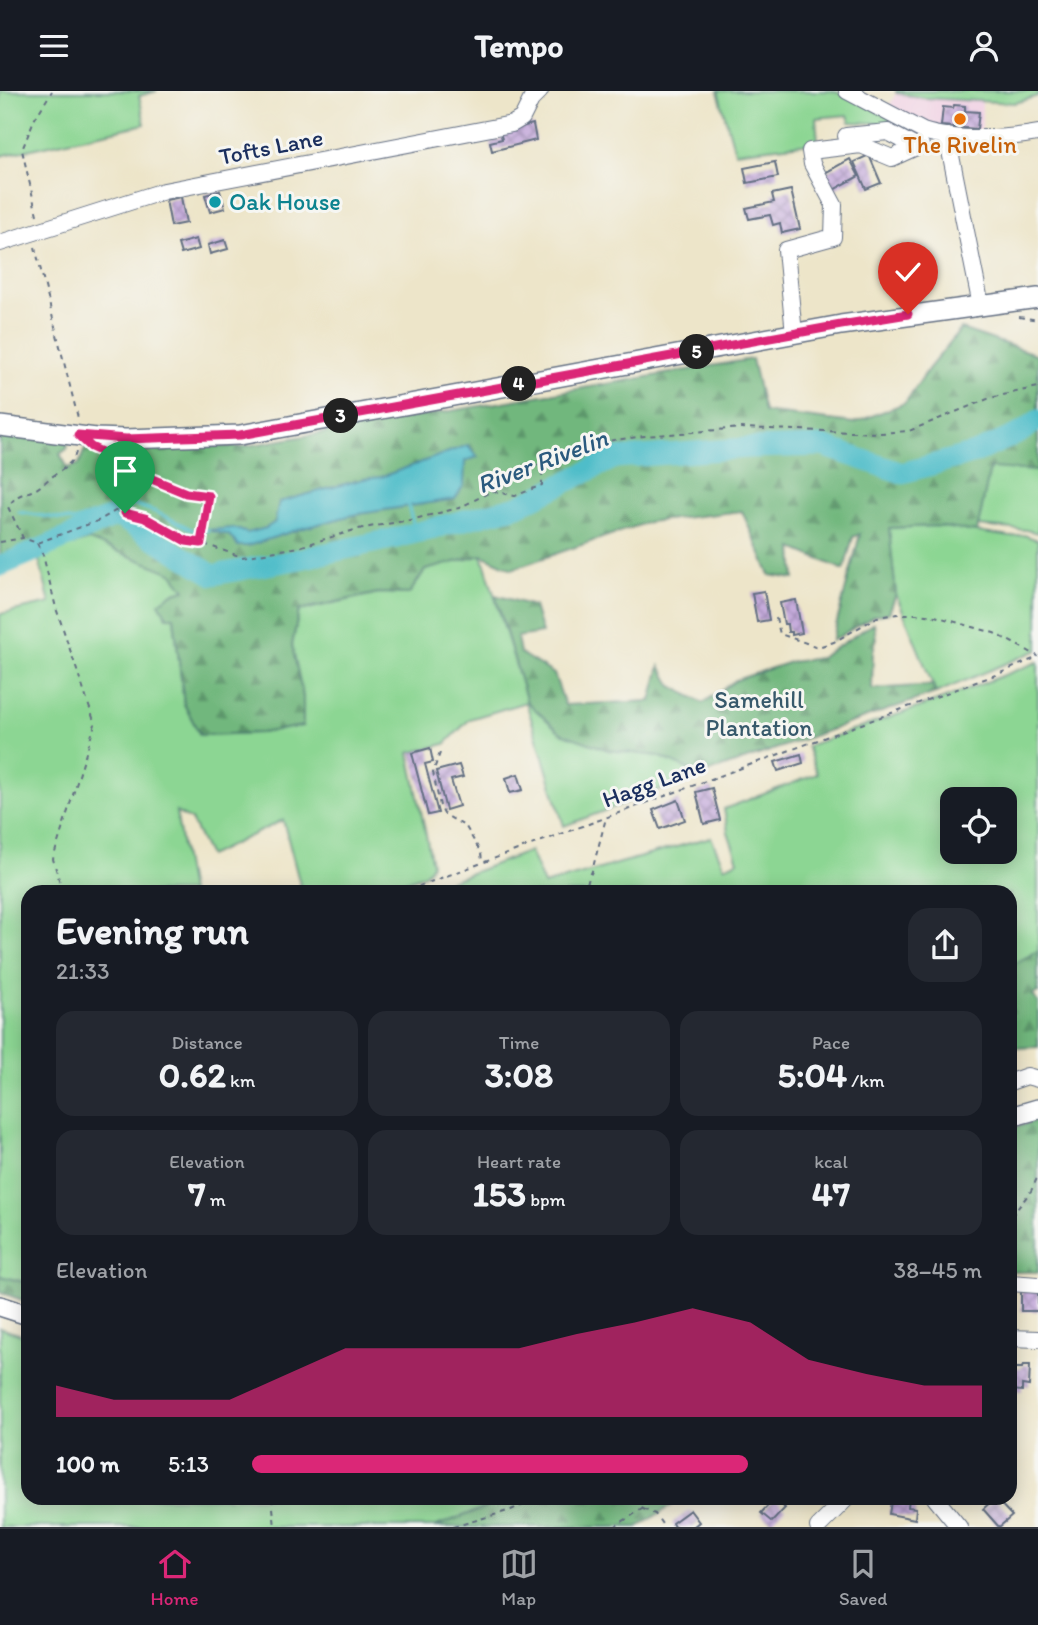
<!DOCTYPE html>
<html lang="en">
<head>
<meta charset="utf-8">
<style>
  :root { --surface:#171b24; --page:#242831; --text:#f1f3f6; --muted:#9ea1a6; --line:#363941; --accent:#db2777 }
  body { margin:0; font-family:Itim,sans-serif; background:var(--page); color:var(--text); height:100vh; display:flex; flex-direction:column; font-size:26px; white-space:nowrap }
  * { box-sizing:border-box; margin:0 }
  p { font-size:23px; color:var(--muted) }
  .icon { flex:none; width:38px; height:38px; fill:none; stroke:currentColor; stroke-width:2; stroke-linecap:round; stroke-linejoin:round }
  .map { position:relative; flex:1; overflow:hidden }
  .side { position:absolute; left:21px; top:794px; width:996px; height:620px; display:flex; flex-direction:column; background:var(--surface); border-radius:21px; box-shadow:0 4px 18px #0003 }
  .side>* { flex:none }
  .tools { position:absolute; left:940px; top:696px; display:grid; gap:14px }
  .tools a { display:grid; place-items:center; width:77px; height:77px; border-radius:14px; background:var(--surface); box-shadow:0 4px 18px #0003; font-size:35px }
  .pin { position:absolute; display:grid; place-items:center; width:60px; height:60px; color:#fff; margin:-72px -30px; border-radius:50% 50% 50% 0; rotate:-45deg; box-shadow:0 0 7px #0007 }
  .pin .icon { rotate:45deg }
  .km { position:absolute; width:35px; height:35px; margin:-18px; border-radius:50%; background:#222; color:#fff; font-size:19px; line-height:35px; text-align:center }
  .round { display:grid; place-items:center; flex:none; width:74px; height:74px; border-radius:21px; background:var(--page) }
  .head { display:flex; align-items:center; justify-content:space-between; height:119px; padding:0 35px }
  h1 { font-size:38px; font-weight:700; line-height:52px }
  .stats { display:grid; grid-template-columns:repeat(3,1fr); gap:10px; height:119px; padding:7px 35px }
  .stats div { display:grid; align-content:center; border-radius:18px; background:var(--page); text-align:center }
  .stats b { font-size:35px; font-weight:700 }
  .stats small { font-size:19px; font-weight:400 }
  .stats p { font-size:19px }
  .chart { height:196px; padding:14px 35px }
  .chart p { display:flex; justify-content:space-between }
  .chart svg { width:100%; height:126px; margin-top:7px; fill:var(--accent); opacity:.7 }
  ul { padding:0 35px; list-style:none; font-size:23px }
  li { display:grid; grid-template-columns:112px 84px 1fr; align-items:center; height:52px }
  li i { height:18px; border-radius:9px; background:var(--accent) }
  header { display:flex; justify-content:space-between; align-items:center; height:91px; padding:0 35px; background:var(--surface); font-size:32px; font-weight:700 }
  .tab-bar { display:flex; justify-content:space-around; align-items:center; height:98px; border-top:2px solid var(--line); background:var(--surface); font-size:19px; color:var(--muted) }
  .tab-bar a { display:grid; justify-items:center; gap:4px }
  .tab-bar .active { color:var(--accent) }
  .map>svg:first-child { display:block }
  .built { fill:#f1d0e3 }
  .grass { fill:#8cd693; stroke:#548278; stroke-width:2; fill-rule:evenodd }
  .forest { fill:url(#forest-firs); stroke:#46736e; stroke-width:2 }
  .water { fill:#50bdc9; stroke:#367694; stroke-width:2 }
  .lines { fill:none; stroke-linecap:round; stroke-linejoin:round }
  .stream { stroke:#50bdc9; stroke-width:3.5 }
  .river { stroke:#50bdc9; stroke-width:21 }
  .building { fill:url(#building-cross-hatch) }
  .minor-casing { stroke:#646f83; stroke-width:18 }
  .major-casing { stroke:#646f83; stroke-width:22 }
  .path { stroke:#646f83; stroke-width:2; stroke-dasharray:5 5; stroke-linecap:butt }
  .minor { stroke:#fff; stroke-width:16 }
  .major { stroke:#fff; stroke-width:19 }
  .route-casing { stroke:#fff; stroke-width:14 }
  .route { stroke:#db2777; stroke-width:9 }
  .food-dot { fill:#e8710a; stroke:#f6f6f2; stroke-width:2.5 }
  .culture-dot { fill:#0f9aa8; stroke:#f6f6f2; stroke-width:2.5 }
  .labels { text-anchor:middle; stroke-width:6; stroke-linejoin:round; paint-order:stroke }
  .food-label { font-size:24px; fill:#c56008; stroke:#f6f6f2 }
  .street-label { font-size:24px; fill:#1b2f5e; stroke:#f6f6f2 }
  .culture-label { font-size:24px; fill:#0d838f; stroke:#f6f6f2; text-anchor:start }
  .park-label { font-size:24px; fill:#37596b; stroke:#f6f6f2 }
  .water-label { font-size:26px; font-style:italic; fill:#2b5a7e; stroke:#f6f6f2 }
</style>
</head>
<body>
<header><svg class="icon" aria-label="menu" viewBox="0 0 24 24"><path d="M4 6h16M4 12h16M4 18h16"/></svg>Tempo<svg class="icon" aria-label="person" viewBox="0 0 24 24"><circle cx="12" cy="8" r="4"/><path d="M4 21q1-7 8-7t8 7"/></svg></header>
<div class="map">
<svg width="1038" height="1436" viewBox="0 0 1038 1436">
  <defs>
    <pattern id="forest-firs" width="22" height="20" patternUnits="userSpaceOnUse" patternTransform="scale(1.75)"><rect width="22" height="20" fill="#71b77d"/><path d="M5 1l3.5 6h-7zM16 11l3.5 6h-7z" fill="#5c956a"/></pattern>
    <pattern id="building-cross-hatch" width="8" height="8" patternUnits="userSpaceOnUse" patternTransform="scale(1.75)"><rect width="8" height="8" fill="#c6acdc"/><path d="M0 0l8 8M0 8l8-8" fill="none" stroke="#a08cb6"/></pattern>
  </defs>
  <rect width="100%" height="100%" fill="#f6f6f2"/>
  <filter id="ink" filterUnits="userSpaceOnUse"><feTurbulence type="fractalNoise" baseFrequency=".0143" numOctaves="2"/><feDisplacementMap in="SourceGraphic" scale="14" xChannelSelector="R" yChannelSelector="G"/><feConvolveMatrix kernelMatrix="1 2 1 2 8 2 1 2 1" color-interpolation-filters="sRGB"/></filter>
  <filter id="wash" filterUnits="userSpaceOnUse"><feTurbulence type="fractalNoise" baseFrequency=".00686" numOctaves="4" result="noise"/><feDisplacementMap in="SourceGraphic" scale="28" xChannelSelector="R" yChannelSelector="G"/><feGaussianBlur stdDeviation="1.57" result="paint"/><feColorMatrix in="noise" values="0 0 0 0 0 0 0 0 0 0 0 0 0 0 0 0 0 1.4 0 .05"/><feComposite in="paint" operator="in"/></filter>
  <g filter="url(#wash)">
    <rect width="100%" height="100%" fill="#ede5c9"/>
    <polygon class="built" points="896,2 924,7 982,11 982,38 977,40 939,37 932,34 912,31 888,17"/>
    <g class="grass">
      <polygon points="0,0 157,0 139,5 145,33 0,65"/>
      <polygon points="718,0 833,0 852,6 921,45 919,50 887,35 874,32 850,31 848,24 816,27 818,51 735,61"/>
      <polygon points="896,0 1038,0 1038,5 1015,12 924,7 896,2"/>
      <polygon points="990,376 1038,380 1038,442 1026,439 978,435"/>
      <polygon points="936,435 1011,446 1024,444 1038,449 1038,559 936,602 896,503 888,437"/>
      <polygon points="89,448 172,481 185,499 171,503 184,613 200,644 261,642 302,635 303,606 292,554 299,520 379,502 409,503 425,479 482,464 527,611 608,659 659,665 701,684 564,735 526,611 470,628 445,653 409,662 432,773 429,779 423,784 377,801 302,801 283,729 209,765 191,729 176,721 190,801 28,802 28,1192 0,1185 0,523 50,512 38,465"/>
      <path d="M 1038,571 L 1038,860 L 1010,875 L 1010,802 L 418,802 L 530,760 L 544,794 L 711,746 L 724,776 L 738,770 L 728,741 L 724,718 L 817,683 L 807,655 L 940,609 ZM 952,709 L 1004,709 L 1004,761 L 952,761 Z"/>
      <polygon points="0,1237 28,1246 28,1407 511,1407 434,1436 0,1436"/>
    </g>
    <g class="forest">
      <polygon points="961,238 1038,264 1038,380 990,377 977,441 936,435 889,437 896,503 889,522 874,525 832,550 860,443 853,446 844,479 793,457 795,488 770,484 742,420 648,431 512,478 482,464 425,479 409,503 378,502 299,519 292,554 303,606 303,635 261,642 200,644 184,613 174,526 167,526 159,512 171,503 185,499 172,482 89,449 38,465 0,480 0,341 61,348 68,354 67,358 60,363 68,377 79,373 87,352 241,356 752,268 764,321 854,332 905,312 929,277"/>
      <polygon points="495,504 534,515 542,542 517,546 520,562 554,583 565,614 651,610 660,575 672,595 703,612 736,589 790,571 820,567 874,532 876,549 873,560 872,598 933,594 936,602 701,684 659,665 608,659 561,642 527,611"/>
      <polygon points="1038,860 1038,901 1033,904 1038,912 1038,956 1015,957 1010,959 1010,875"/>
      <polygon points="1038,1029 1038,1181 1010,1181 1010,1038"/>
      <polygon points="0,1185 28,1192 28,1211 0,1201"/>
      <polygon points="511,1407 683,1407 638,1436 434,1436"/>
    </g>
    <polygon class="water" points="468,354 478,366 465,370 464,394 455,408 353,424 300,438 248,455 238,455 229,444 208,439 234,437 247,442 266,437 275,431 279,411 363,388 381,386"/>
    <g class="lines">
      <g class="stream">
        <polyline points="408,415 416,442"/>
        <polyline points="19,421 74,430 112,417 117,425 133,413 156,421 195,440 208,439"/>
      </g>
      <polyline class="river" points="0,475 117,425 213,484 295,469 396,447 518,415 615,367 747,357 823,355 902,382 975,362 1020,342 1038,329"/>
    </g>
    <g id="blocks">
      <g class="building">
        <polygon points="954,14 965,15 965,20 979,21 977,38 941,35 943,16 953,17"/>
        <polygon points="533,33 536,49 492,60 490,51 502,48 500,41"/>
        <polygon points="869,64 881,92 866,98 854,71"/>
        <polygon points="850,68 859,85 830,101 821,84"/>
        <polygon points="775,71 778,86 747,92 744,77"/>
        <polygon points="791,99 800,138 782,142 780,132 773,134 770,124 749,128 746,117 774,111 772,103"/>
        <polygon points="220,100 225,117 210,121 205,104"/>
        <polygon points="181,106 186,132 171,135 166,109"/>
        <polygon points="196,148 199,158 181,163 178,153"/>
        <polygon points="225,149 228,158 210,163 208,154"/>
        <polygon points="764,500 769,529 757,531 752,502"/>
        <polygon points="796,509 802,542 792,544 792,541 788,541 787,533 784,533 780,512"/>
        <polygon points="430,657 433,671 425,673 438,722 428,724 412,662"/>
        <polygon points="801,663 803,672 778,680 775,671"/>
        <polygon points="459,674 463,686 451,689 459,715 446,719 436,680"/>
        <polygon points="518,683 523,699 510,702 506,687"/>
        <polygon points="712,697 720,729 704,733 696,701"/>
        <polygon points="678,709 685,729 660,738 653,719"/>
        <rect x="1021" y="1199" width="17" height="21"/>
        <polygon points="1023,1274 1030,1274 1029,1295 1022,1294 1022,1300 1011,1299 1010,1277 1022,1277"/>
        <polygon points="775,1407 785,1417 772,1431 761,1422"/>
        <polygon points="876,1407 909,1407 908,1416 916,1417 915,1428 889,1423 891,1411 876,1408"/>
        <polygon points="995,1407 1012,1425 999,1436 983,1418"/>
        <polygon points="690,1419 699,1431 693,1436 674,1436 672,1432"/>
      </g>
    </g>
  </g>
  <g filter="url(#ink)">
    <use href="#blocks" fill-opacity="0" stroke="#646f83" stroke-width="2"/>
    <g class="lines">
      <defs>
        <g id="minor">
          <path d="M 847,0 L 923,40 C 953,50 1007,48 1038,42"/>
          <polyline points="846,45 888,41 916,56 921,54"/>
          <polyline points="947,45 981,215"/>
          <polyline points="0,152 164,100 512,33 522,27 531,9 540,0"/>
          <polyline points="794,243 786,159 833,146 834,114 812,73 810,60 861,54 892,67 916,56"/>
          <polyline points="1010,991 1027,985 1038,988"/>
          <polyline points="1010,1192 1038,1194"/>
          <polyline points="1010,1247 1038,1248"/>
          <polyline points="935,1407 959,1436"/>
          <polyline points="818,1436 847,1407"/>
        </g>
        <g id="major">
          <polyline points="0,335 96,347 126,348 240,344 841,234 1038,207"/>
          <polyline points="1010,1026 1038,1018"/>
          <polyline points="0,1215 28,1224"/>
        </g>
      </defs>
      <use href="#minor" class="minor-casing"/>
      <use href="#major" class="major-casing"/>
      <g class="path">
        <polyline points="37,124 22,59 34,29 52,0"/>
        <polyline points="35,156 78,327"/>
        <polyline points="1019,226 1038,229"/>
        <path d="M 76,361 C 73,374 59,380 49,388 C 45,391 40,396 36,398 C 22,405 18,401 8,416 L 23,447 L 37,452 L 100,429 L 115,420 L 120,420 L 145,427 L 186,450 L 201,452 L 242,466 L 299,456 L 358,438 L 410,429 L 459,417 L 492,400 L 527,377 L 563,367 L 607,350 L 645,345 L 741,337 L 880,342 L 909,340 L 990,307 L 1038,296"/>
        <polyline points="108,364 135,381 159,390 171,397 186,402 209,405 201,452"/>
        <polyline points="493,400 515,405 542,394 542,374"/>
        <polyline points="0,451 23,447"/>
        <polyline points="37,452 43,464 56,517 95,633 53,768 63,802"/>
        <polyline points="776,527 780,543 818,556 834,551 877,526 898,523 916,523 935,525 994,542 1038,565"/>
        <polyline points="440,662 433,681 440,715 444,723 466,736 481,762 482,770"/>
        <polyline points="400,802 998,583 1038,566"/>
        <polyline points="583,802 592,780 606,727"/>
        <polyline points="1010,1122 1014,1122 1031,1100 1038,1085"/>
        <polyline points="272,1407 275,1436"/>
        <polyline points="643,1418 655,1423 664,1436"/>
        <polyline points="453,1436 511,1419 539,1407"/>
        <polyline points="614,1436 642,1418 653,1407"/>
      </g>
      <use href="#minor" class="minor"/>
      <use href="#major" class="major"/>
    </g>
  </g>
  <g class="lines" filter="url(#ink)">
    <defs>
      <polyline id="route" points="125,422 145,427 186,450 201,452 209,405 186,402 135,381 115,367 91,356 78,344 126,348 240,344 841,234 908,223"/>
    </defs>
    <use href="#route" class="route-casing"/>
    <use href="#route" class="route"/>
  </g>
  <circle class="food-dot" cx="960" cy="28" r="7"/>
  <circle class="culture-dot" cx="215" cy="111" r="7"/>
  <g class="labels">
    <g class="food-label">
      <text x="960" y="62">The Rivelin</text>
    </g>
    <g class="street-label">
      <text transform="translate(271 56) rotate(-11)" y="8">Tofts Lane</text>
      <text transform="translate(654 691) rotate(-20)" y="8">Hagg Lane</text>
    </g>
    <g class="culture-label">
      <text x="229" y="119">Oak House</text>
    </g>
    <g class="park-label">
      <text x="759" y="617">Samehill<tspan x="759" dy="28">Plantation</tspan></text>
    </g>
    <g class="water-label">
      <text transform="translate(542 370) rotate(-21)" y="9">River Rivelin</text>
    </g>
  </g>
</svg>
<div class="tools">
<a><svg class="icon" aria-label="locate" viewBox="0 0 24 24"><circle cx="12" cy="12" r="6"/><path d="M12 2v4M12 18v4M2 12h4M18 12h4"/></svg></a>
</div>
<div class="pin" style="left:125px;top:422px;background:#1e9e55"><svg class="icon" aria-label="arrive" viewBox="0 0 24 24"><path d="M6 21V4h12l-3 4 3 4H6"/></svg></div>
<div class="pin" style="left:908px;top:223px;background:#d93025"><svg class="icon" aria-label="check" viewBox="0 0 24 24"><path d="M5 12l5 5 9-10"/></svg></div>
<b class="km" style="left:341px;top:325px">3</b>
<b class="km" style="left:519px;top:293px">4</b>
<b class="km" style="left:697px;top:261px">5</b>
<section class="side">
<div class="head"><div><h1>Evening run</h1><p>21:33</p></div><a class="round"><svg class="icon" aria-label="share" viewBox="0 0 24 24"><path d="M12 15V3M7 8l5-5 5 5M5 13v7h14v-7"/></svg></a></div>
<div class="stats">
<div><p>Distance</p><b>0.62<small> km</small></b></div>
<div><p>Time</p><b>3:08</b></div>
<div><p>Pace</p><b>5:04<small> /km</small></b></div>
</div>
<div class="stats">
<div><p>Elevation</p><b>7<small> m</small></b></div>
<div><p>Heart rate</p><b>153<small> bpm</small></b></div>
<div><p>kcal</p><b>47</b></div>
</div>
<div class="chart"><p><span>Elevation</span>38–45 m</p>
<svg viewBox="0 0 160 44" preserveAspectRatio="none"><path d="M0 44V33L10 38L20 38L30 38L40 29L50 20L60 20L70 20L80 20L90 15L100 11L110 6L120 11L130 24L140 29L150 33L160 33V44z"/></svg>
</div>
<ul>
<li><b>100 m</b>5:13<i style="width:68%"></i></li>
</ul>
</section>
</div>
<nav class="tab-bar">
<a class="active"><svg class="icon" aria-label="home" viewBox="0 0 24 24"><path d="M3 11l9-7 9 7M6 9v11h12V9"/></svg>Home</a>
<a><svg class="icon" aria-label="map" viewBox="0 0 24 24"><path d="M3 6l6-2 6 2 6-2v14l-6 2-6-2-6 2zM9 4v14M15 6v14"/></svg>Map</a>
<a><svg class="icon" aria-label="saved" viewBox="0 0 24 24"><path d="M7 4h10v16l-5-4-5 4z"/></svg>Saved</a>
</nav>
</body>
</html>
